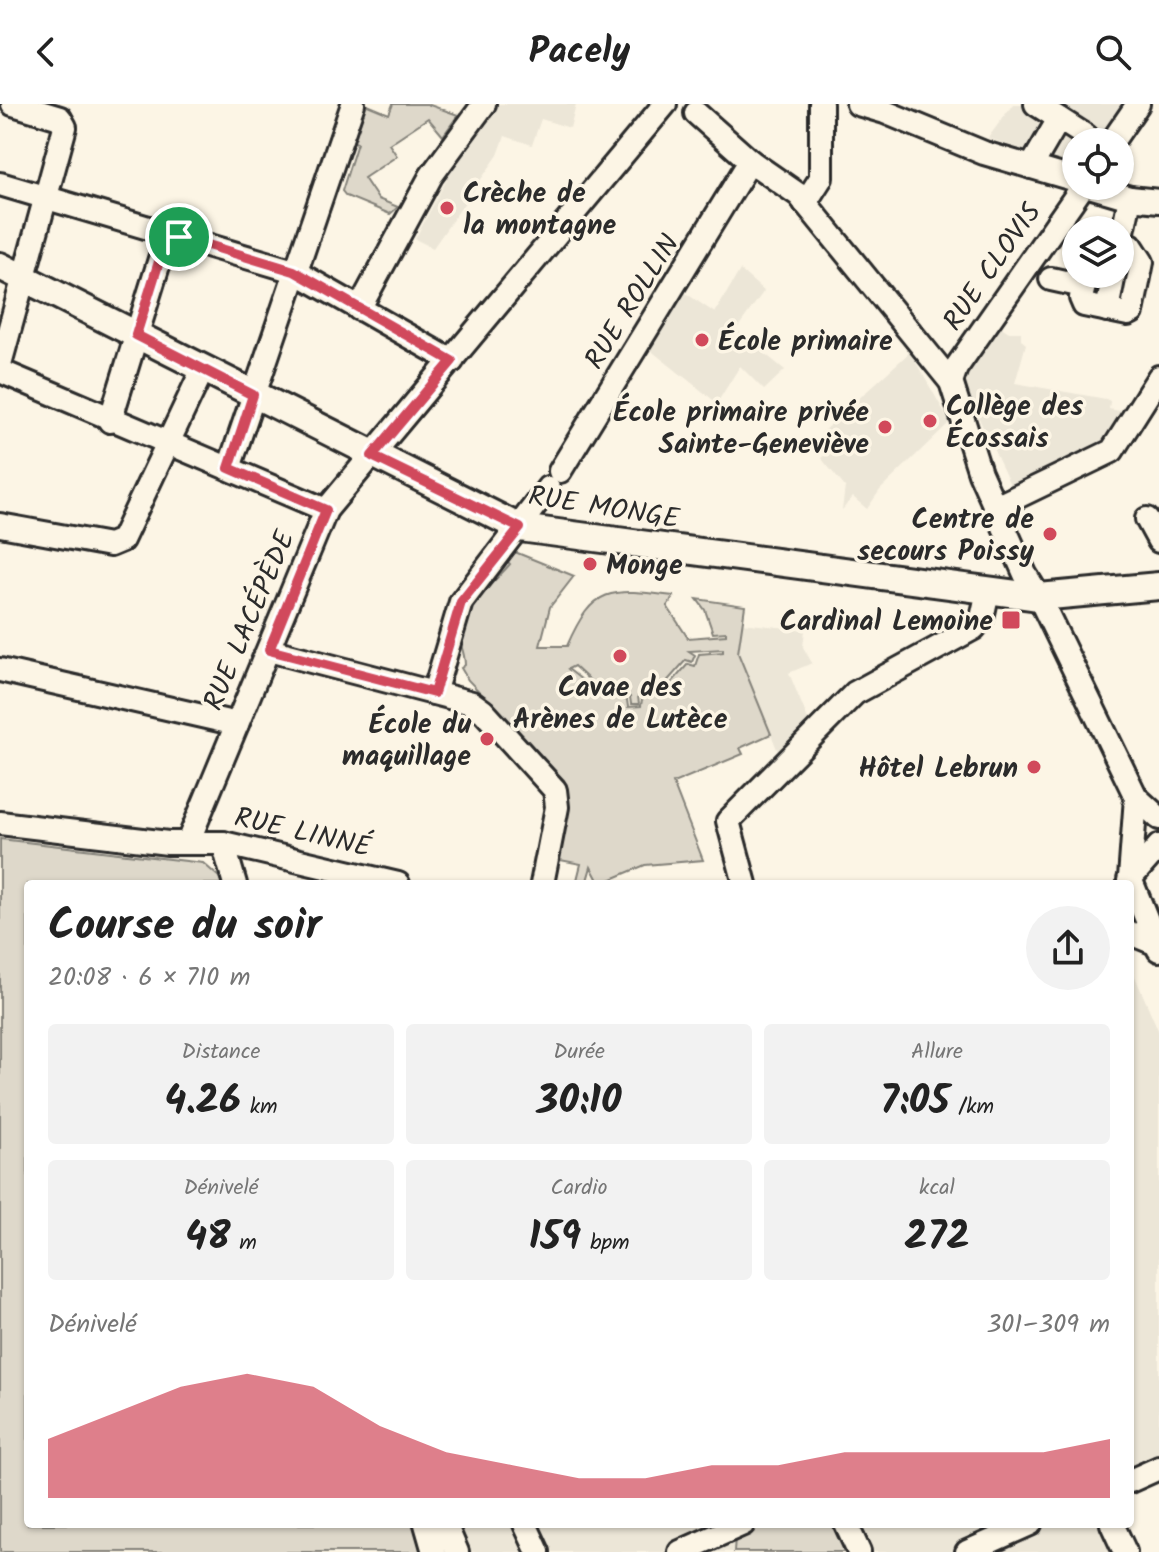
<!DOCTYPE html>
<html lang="fr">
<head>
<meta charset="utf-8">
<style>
  :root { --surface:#fff; --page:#f2f2f2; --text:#222; --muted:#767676; --accent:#d1495b }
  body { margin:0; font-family:Kalam,sans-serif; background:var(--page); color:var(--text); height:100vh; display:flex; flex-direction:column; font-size:30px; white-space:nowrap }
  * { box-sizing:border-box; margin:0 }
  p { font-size:26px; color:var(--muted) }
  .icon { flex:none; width:44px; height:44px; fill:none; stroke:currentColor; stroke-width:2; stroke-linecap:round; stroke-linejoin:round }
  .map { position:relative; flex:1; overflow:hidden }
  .details { position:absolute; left:24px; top:776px; width:1110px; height:648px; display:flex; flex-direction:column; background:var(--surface); border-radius:8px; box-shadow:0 2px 6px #0004 }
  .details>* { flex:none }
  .buttons { position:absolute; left:1062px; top:24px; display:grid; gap:16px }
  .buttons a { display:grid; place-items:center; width:72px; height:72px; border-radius:50%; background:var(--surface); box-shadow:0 2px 6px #0004; font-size:40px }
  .pin { position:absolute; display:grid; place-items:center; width:68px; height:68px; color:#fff; margin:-34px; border:4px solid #fff; border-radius:50%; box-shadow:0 2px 8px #0007 }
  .round { display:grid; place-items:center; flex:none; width:84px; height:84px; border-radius:42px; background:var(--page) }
  .head { display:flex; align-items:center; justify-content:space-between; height:136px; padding:0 24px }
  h1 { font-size:44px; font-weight:700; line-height:60px }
  .figures { display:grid; grid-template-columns:repeat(3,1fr); gap:12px; height:136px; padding:8px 24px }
  .figures div { display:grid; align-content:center; border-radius:8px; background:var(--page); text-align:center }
  .figures b { font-size:40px; font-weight:700 }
  .figures small { font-size:22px; font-weight:400 }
  .figures p { font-size:22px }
  .chart { height:224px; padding:16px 24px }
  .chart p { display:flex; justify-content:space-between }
  .chart svg { width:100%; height:144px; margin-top:8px; fill:var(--accent); opacity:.7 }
  header { display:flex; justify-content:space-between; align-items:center; height:104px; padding:0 24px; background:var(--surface); font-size:36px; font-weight:700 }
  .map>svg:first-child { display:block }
  .built { fill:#ece6d7 }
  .green { fill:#ded8ca; stroke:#84827a; stroke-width:2; fill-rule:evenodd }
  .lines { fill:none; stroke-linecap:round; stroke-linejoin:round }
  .minor-casing { stroke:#2b2b2b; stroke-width:28 }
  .major-casing { stroke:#2b2b2b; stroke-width:32 }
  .minor { stroke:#fcf5e5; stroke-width:22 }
  .major { stroke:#fcf5e5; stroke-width:26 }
  .route-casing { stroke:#fff; stroke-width:16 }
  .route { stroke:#d1495b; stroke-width:10 }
  .poi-dot { fill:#d1495b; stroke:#fcf5e5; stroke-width:3 }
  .labels { text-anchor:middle; stroke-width:7; stroke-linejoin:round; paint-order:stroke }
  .poi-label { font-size:28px; font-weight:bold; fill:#2b2b2b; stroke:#fcf5e5; text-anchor:end }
  .street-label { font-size:28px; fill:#2b2b2b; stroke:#fcf5e5 }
</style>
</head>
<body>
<header><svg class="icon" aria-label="back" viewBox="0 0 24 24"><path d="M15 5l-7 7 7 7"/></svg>Pacely<svg class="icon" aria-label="search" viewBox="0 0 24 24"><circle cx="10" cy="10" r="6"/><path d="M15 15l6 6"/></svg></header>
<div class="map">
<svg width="1159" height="1448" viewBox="0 0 1159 1448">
  <rect width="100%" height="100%" fill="#fcf5e5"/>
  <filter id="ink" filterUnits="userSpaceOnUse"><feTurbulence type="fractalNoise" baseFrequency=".0125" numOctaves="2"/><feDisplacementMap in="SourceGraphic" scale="16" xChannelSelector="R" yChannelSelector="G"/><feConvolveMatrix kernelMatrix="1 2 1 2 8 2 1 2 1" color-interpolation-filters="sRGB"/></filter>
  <g filter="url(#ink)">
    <g class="built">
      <polygon points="498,0 576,0 570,24 541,15 532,41 505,32 498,51 433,144 415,135 456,58"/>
      <polygon points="1013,0 1122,0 1095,38 1076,38 1073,63 988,34"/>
      <polygon points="740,166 764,187 736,226 785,266 764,286 740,262 717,299 649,245 684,188 715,209"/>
      <polygon points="1000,222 1009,228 1021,228 1021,236 1026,240 1015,279 1106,295 1110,297 1109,305 1120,307 1113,338 1013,387 965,285 967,269"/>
      <polygon points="910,248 950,318 880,386 867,405 853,393 842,406 845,383 821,354 825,351 821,346 830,338 821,329"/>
      <polygon points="742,519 805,526 803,543 812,559 789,569 809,618 779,650 738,549"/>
      <polygon points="1130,861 1159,928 1159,1375 1130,1387"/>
      <polygon points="435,1420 1122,1420 1134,1448 444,1448"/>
    </g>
    <g class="green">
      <polygon points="365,0 389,10 393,0 427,0 458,11 443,32 428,14 389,40 397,52 364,74 378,95 398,103 390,110 346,92 342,87 357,39 352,37"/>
      <path d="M 515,448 L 574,472 L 550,503 L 540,542 L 567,542 C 593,482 610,484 674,492 L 667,502 L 688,534 L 726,531 L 726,528 L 713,529 L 705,506 L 697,495 L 745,502 L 738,549 L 771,630 L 740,644 L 743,650 L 673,679 L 703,756 L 645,761 L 600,780 L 591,763 L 586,780 L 576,780 L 581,760 L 555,755 L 567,695 L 564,676 L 468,576 L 461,564 L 465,561 C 465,552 462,544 460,538 C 455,509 497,476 510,460 L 507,457 ZM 723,545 L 723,548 L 699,550 L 695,562 L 688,560 L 668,583 L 642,595 L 641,602 L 628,603 L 627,596 L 600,590 L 568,565 L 574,562 L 599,585 L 630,593 L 631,600 L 639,600 L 638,592 L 664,581 L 686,556 L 692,558 L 695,551 L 689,547 Z"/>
      <polygon points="0,735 203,759 219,773 222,780 28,780 28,1420 413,1420 421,1448 0,1448"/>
      <polygon points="752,1420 837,1420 849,1448 734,1448 735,1433"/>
    </g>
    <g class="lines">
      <defs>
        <g id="minor">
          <polyline points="858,0 885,8 984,49 1076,76"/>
          <polyline points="1036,0 1086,32"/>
          <polyline points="696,9 750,57 799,91 951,278 980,369 1025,470 1039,493 1136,693 1159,714"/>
          <polyline points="1112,38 1138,0"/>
          <polyline points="1031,63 1059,15"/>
          <polyline points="0,80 294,167 452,257"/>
          <polyline points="1089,82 1130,94 1159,97"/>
          <polyline points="805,99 821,74 821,0"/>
          <polyline points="1120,142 1130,94"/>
          <polyline points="1087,170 1081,194 1084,201 1128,210 1132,208 1142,158 1131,141 1120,137"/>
          <polyline points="1051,175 1083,182"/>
          <polyline points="359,205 431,72 484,0"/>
          <polyline points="1107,206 1114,170"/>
          <polyline points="0,260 65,23 60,14 13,0"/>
          <polyline points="0,267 326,406"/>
          <polyline points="951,278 956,264 1083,82"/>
          <polyline points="110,317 168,129"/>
          <polyline points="229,364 353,0"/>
          <polyline points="560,367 750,57"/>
          <polyline points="996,403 1112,347 1159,273"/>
          <polyline points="1147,415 1159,437"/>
          <polyline points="0,421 110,441 122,436 203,265"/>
          <polyline points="269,546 472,599 483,607 555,686 557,703 542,780"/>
          <polyline points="0,566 237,620"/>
          <polyline points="434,589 461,498 548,384"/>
          <polyline points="1136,693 1130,774 1159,846"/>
          <polyline points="0,719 168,739 223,739 398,780"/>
          <polyline points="188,738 326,406 665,0"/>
          <polyline points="223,739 235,780"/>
          <polyline points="1129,776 1159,742"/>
          <polyline points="745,780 728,717 855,589 974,524 982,514 988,487"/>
          <polyline points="1130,829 1157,840"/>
          <polyline points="1130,1377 1159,1364"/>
          <polyline points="426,1420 434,1448"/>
          <polyline points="445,1420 457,1448"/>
          <polyline points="525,1420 538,1448"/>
          <polyline points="846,1420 859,1448"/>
          <polyline points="1112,1420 1125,1448"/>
          <polyline points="680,1448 743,1420"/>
          <polyline points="967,1448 1030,1420"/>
        </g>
        <polyline id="major" points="0,162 520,424 1039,493 1159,482"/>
      </defs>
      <use href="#minor" class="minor-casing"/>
      <use href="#major" class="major-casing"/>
      <use href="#minor" class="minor"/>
      <use href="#major" class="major"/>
    </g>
  </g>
  <g class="lines" filter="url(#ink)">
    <defs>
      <polygon id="route" points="168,129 294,167 452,257 372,352 520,424 461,498 434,589 269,546 326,406 229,364 253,291 136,231"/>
    </defs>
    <use href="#route" class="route-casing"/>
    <use href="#route" class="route"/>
  </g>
  <g class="poi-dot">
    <circle cx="447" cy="104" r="8"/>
    <circle cx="702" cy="236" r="8"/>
    <circle cx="930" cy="317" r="8"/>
    <circle cx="885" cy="323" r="8"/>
    <circle cx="1050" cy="430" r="8"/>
    <circle cx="590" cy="460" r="8"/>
    <rect x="1001" y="506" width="20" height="20" rx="4"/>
    <circle cx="620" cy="552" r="8"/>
    <circle cx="487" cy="635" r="8"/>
    <circle cx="1034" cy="663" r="8"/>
  </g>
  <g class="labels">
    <g class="poi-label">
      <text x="463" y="98" text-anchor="start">Crèche de<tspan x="463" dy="32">la montagne</tspan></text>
      <text x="718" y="246" text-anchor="start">École primaire</text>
      <text x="946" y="311" text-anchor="start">Collège des<tspan x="946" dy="32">Écossais</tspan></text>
      <text x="869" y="317">École primaire privée<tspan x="869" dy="32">Sainte-Geneviève</tspan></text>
      <text x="1034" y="424">Centre de<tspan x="1034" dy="32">secours Poissy</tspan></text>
      <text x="606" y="470" text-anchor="start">Monge</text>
      <text x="993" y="526">Cardinal Lemoine</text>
      <text x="620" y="592" text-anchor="middle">Cavae des<tspan x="620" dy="32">Arènes de Lutèce</tspan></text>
      <text x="471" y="629">École du<tspan x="471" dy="32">maquillage</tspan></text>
      <text x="1018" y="673">Hôtel Lebrun</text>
    </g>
    <g class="street-label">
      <text transform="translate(991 162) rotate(-55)" y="10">RUE CLOVIS</text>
      <text transform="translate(631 197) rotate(-58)" y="10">RUE ROLLIN</text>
      <text transform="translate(604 402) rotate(9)" y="10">RUE MONGE</text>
      <text transform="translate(248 516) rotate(-67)" y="10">RUE LACÉPÈDE</text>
      <text transform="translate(303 727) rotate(13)" y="10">RUE LINNÉ</text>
    </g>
  </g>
</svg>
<div class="buttons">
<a><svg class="icon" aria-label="locate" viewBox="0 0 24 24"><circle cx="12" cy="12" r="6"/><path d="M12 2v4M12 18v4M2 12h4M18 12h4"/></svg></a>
<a><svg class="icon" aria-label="layers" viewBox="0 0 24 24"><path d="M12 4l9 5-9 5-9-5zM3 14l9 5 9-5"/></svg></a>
</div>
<div class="pin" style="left:179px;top:133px;background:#1e9e55"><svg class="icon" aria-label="arrive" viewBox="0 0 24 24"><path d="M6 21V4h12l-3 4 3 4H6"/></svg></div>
<section class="details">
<div class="head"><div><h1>Course du soir</h1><p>20:08 · 6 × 710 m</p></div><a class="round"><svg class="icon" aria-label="share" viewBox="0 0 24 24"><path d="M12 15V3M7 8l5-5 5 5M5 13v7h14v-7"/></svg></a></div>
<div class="figures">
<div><p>Distance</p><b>4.26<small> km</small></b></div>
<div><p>Durée</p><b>30:10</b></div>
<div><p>Allure</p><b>7:05<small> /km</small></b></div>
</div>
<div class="figures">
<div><p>Dénivelé</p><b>48<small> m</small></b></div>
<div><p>Cardio</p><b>159<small> bpm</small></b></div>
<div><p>kcal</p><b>272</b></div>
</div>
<div class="chart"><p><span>Dénivelé</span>301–309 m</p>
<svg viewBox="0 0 160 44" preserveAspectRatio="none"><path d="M0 44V26L10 18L20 10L30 6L40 10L50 22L60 30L70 34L80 38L90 38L100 34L110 34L120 30L130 30L140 30L150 30L160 26V44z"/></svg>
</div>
</section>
</div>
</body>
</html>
